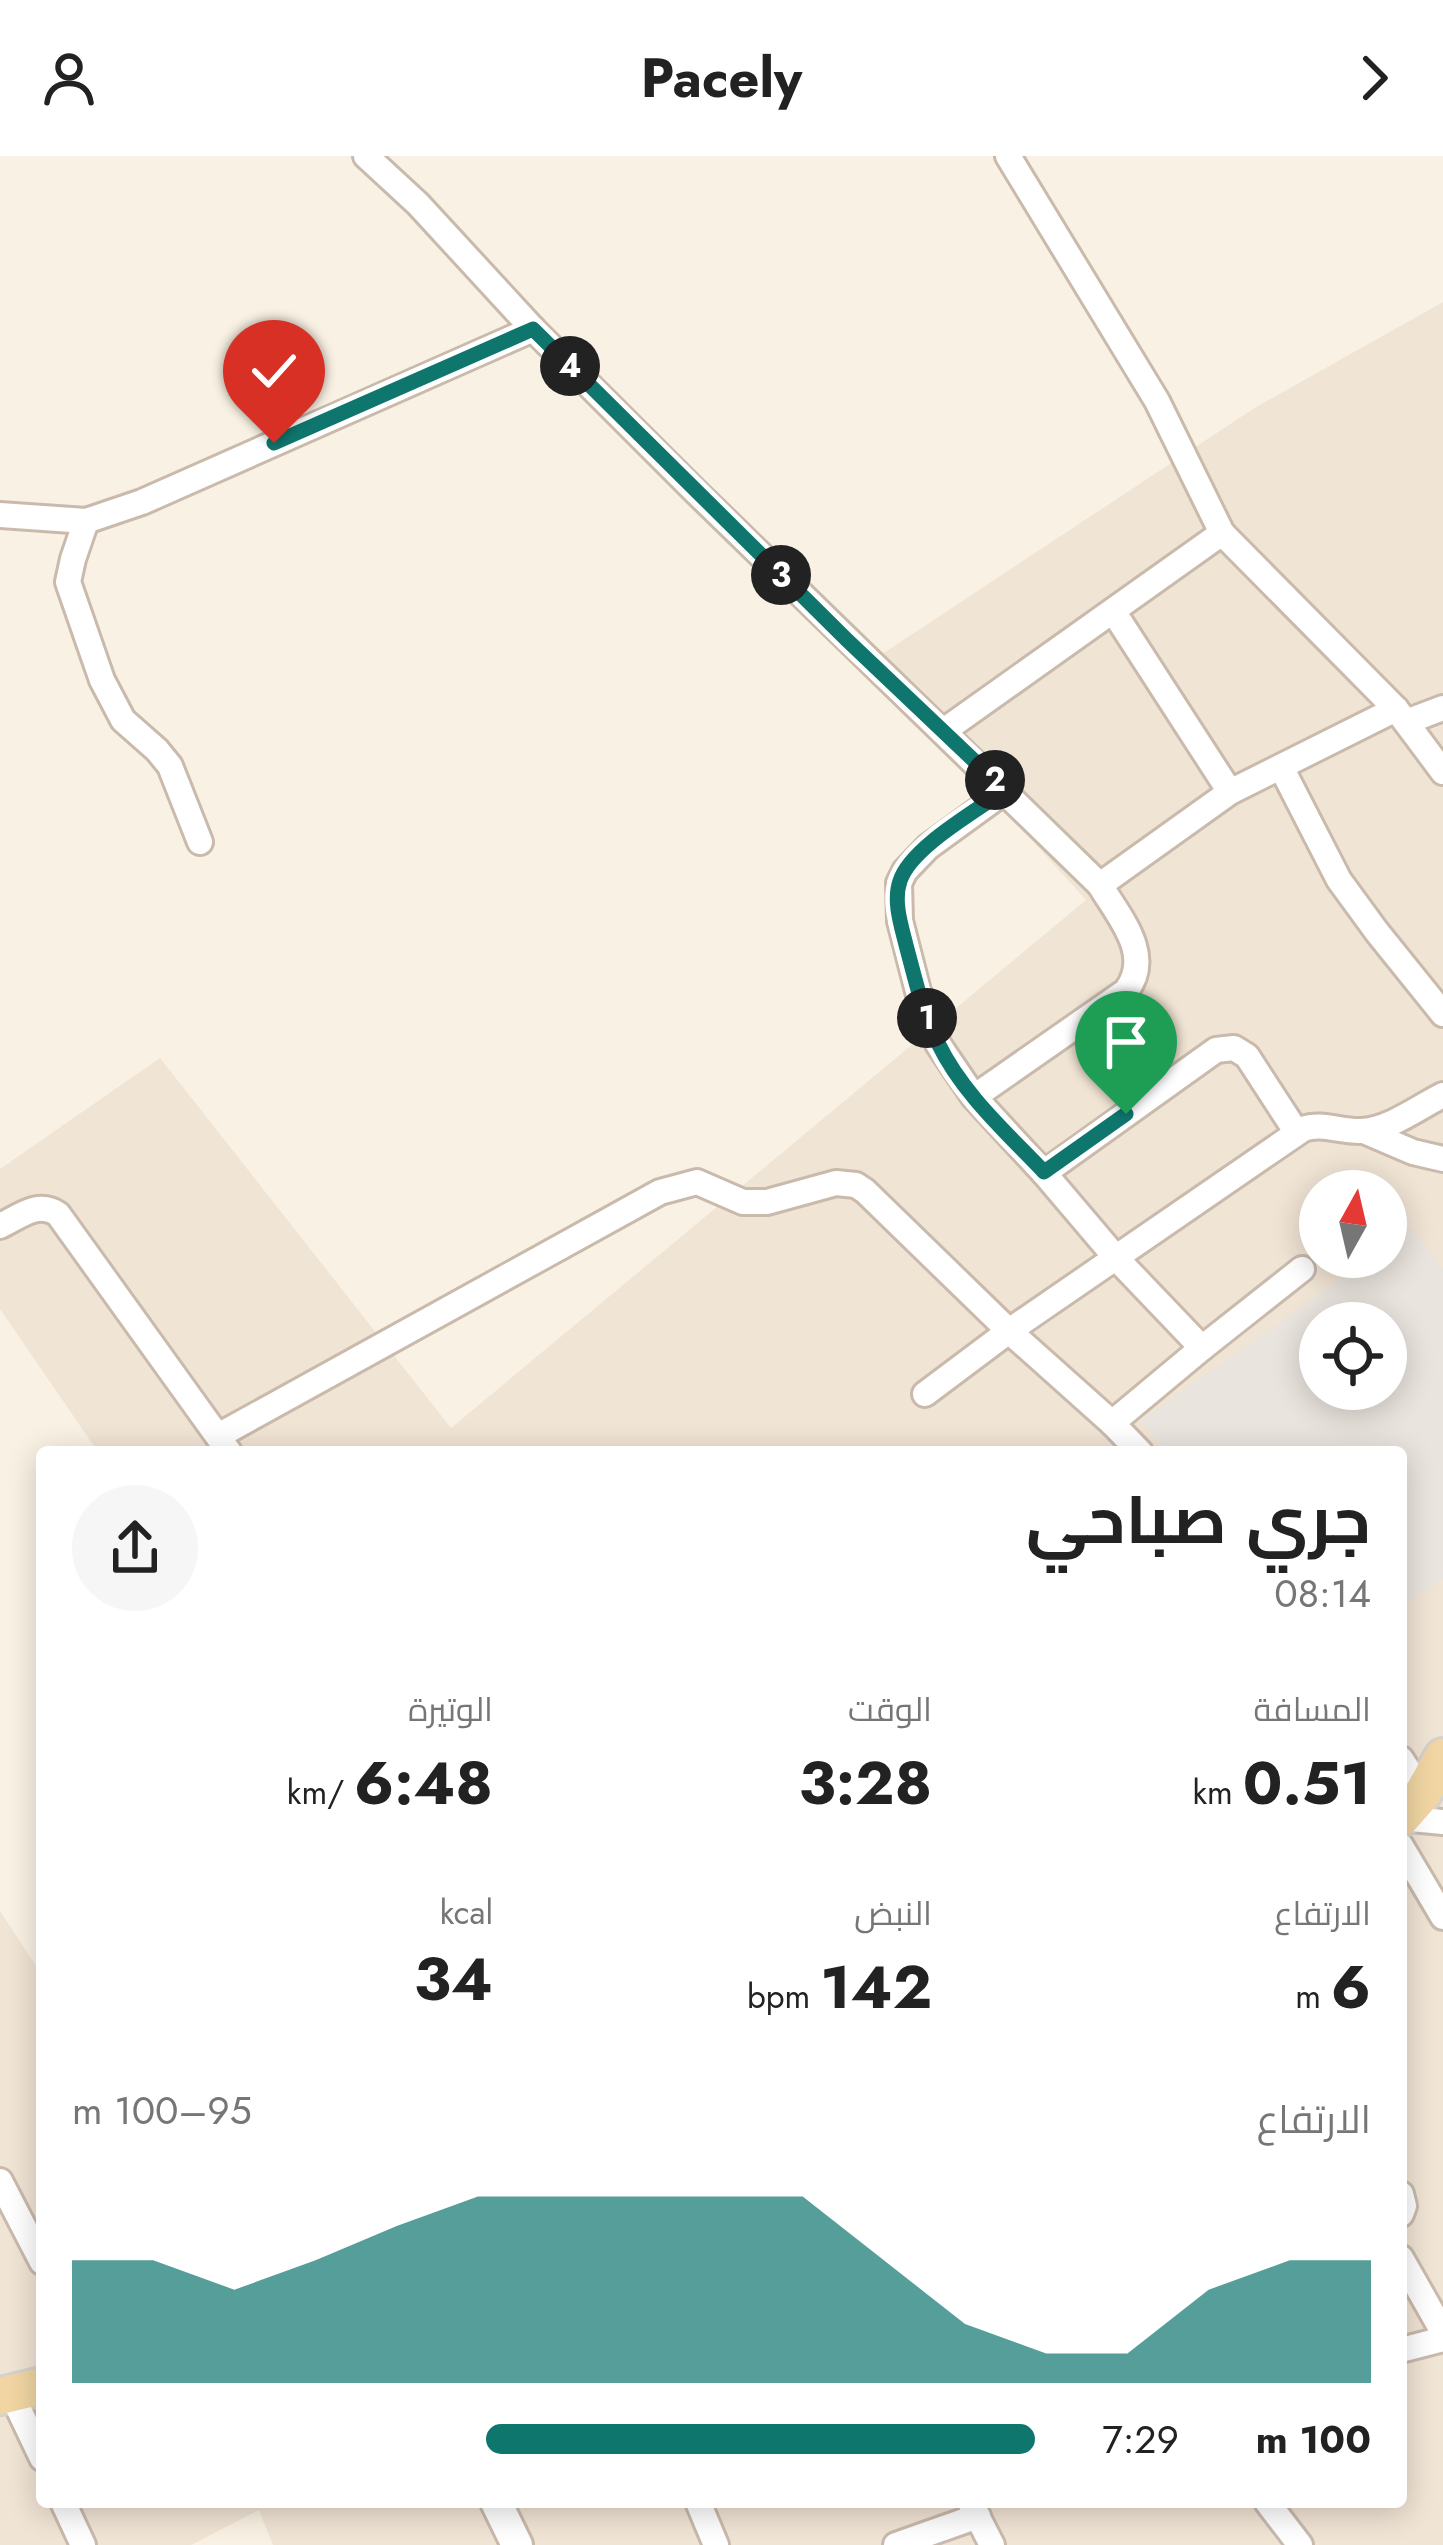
<!DOCTYPE html>
<html lang="ar">
<head>
<meta charset="utf-8">
<style>
  :root { --surface:#fff; --page:#f6f6f6; --text:#222; --muted:#767676; --accent:#0f766e }
  body { margin:0; font-family:Jost,Cairo,sans-serif; background:var(--page); color:var(--text); direction:rtl; height:100vh; display:flex; flex-direction:column; font-size:45px; white-space:nowrap }
  * { box-sizing:border-box; margin:0 }
  p { font-size:39px; color:var(--muted) }
  .icon { flex:none; width:66px; height:66px; fill:none; stroke:currentColor; stroke-width:2; stroke-linecap:round; stroke-linejoin:round }
  .map { position:relative; flex:1; overflow:hidden; direction:ltr }
  .sheet { position:absolute; left:36px; top:1290px; width:1371px; height:1062px; display:flex; flex-direction:column; background:var(--surface); border-radius:12px; box-shadow:0 6px 30px #0003; direction:rtl }
  .sheet>* { flex:none }
  .needle { width:78px; rotate:8deg }
  .buttons { position:absolute; left:1299px; top:1014px; display:grid; gap:24px }
  .buttons a { display:grid; place-items:center; width:108px; height:108px; border-radius:50%; background:var(--surface); box-shadow:0 6px 30px #0003; font-size:60px }
  .pin { position:absolute; display:grid; place-items:center; width:102px; height:102px; color:#fff; margin:-123px -51px; border-radius:50% 50% 50% 0; rotate:-45deg; box-shadow:0 0 12px #0007 }
  .pin .icon { rotate:45deg }
  .km { position:absolute; width:60px; height:60px; margin:-30px; border-radius:50%; background:#222; color:#fff; font-size:33px; line-height:60px; text-align:center }
  .round { display:grid; place-items:center; flex:none; width:126px; height:126px; border-radius:63px; background:var(--page) }
  .overview { display:flex; align-items:center; justify-content:space-between; height:204px; padding:0 36px }
  h1 { font-size:66px; font-weight:700; line-height:90px }
  .stats { display:grid; grid-template-columns:repeat(3,1fr); gap:18px; height:204px; padding:12px 36px }
  .stats div { display:grid; align-content:center }
  .stats b { font-size:60px; font-weight:700 }
  .stats small { font-size:33px; font-weight:400 }
  .stats p { font-size:33px }
  .chart { height:336px; padding:24px 36px }
  .chart p { display:flex; justify-content:space-between }
  .chart svg { width:100%; height:216px; margin-top:12px; fill:var(--accent); opacity:.7 }
  ul { padding:0 36px; list-style:none; font-size:39px }
  li { display:grid; grid-template-columns:192px 144px 1fr; align-items:center; height:90px }
  li i { height:30px; border-radius:15px; background:var(--accent) }
  header { display:flex; justify-content:space-between; align-items:center; height:156px; padding:0 36px; background:var(--surface); font-size:54px; font-weight:700 }
  .map>svg:first-child { display:block }
  .residential { fill:#f0e4d4; fill-rule:evenodd }
  .industrial { fill:#eae4de; fill-rule:evenodd }
  .lines { fill:none; stroke-linecap:round; stroke-linejoin:round }
  .minor-casing { stroke:#c9baac; stroke-width:30 }
  .tertiary-casing { stroke:#c9baac; stroke-width:36 }
  .primary-casing { stroke:#d7d1cd; stroke-width:42 }
  .minor { stroke:#fff; stroke-width:24 }
  .tertiary { stroke:#fff; stroke-width:30 }
  .primary { stroke:#f1d6a3; stroke-width:36 }
  .route-casing { stroke:#fff; stroke-width:24 }
  .route { stroke:#0f766e; stroke-width:15 }
</style>
</head>
<body>
<header><svg class="icon" aria-label="forward" viewBox="0 0 24 24"><path d="M9 5l7 7-7 7"/></svg>Pacely<svg class="icon" aria-label="person" viewBox="0 0 24 24"><circle cx="12" cy="8" r="4"/><path d="M4 21q1-7 8-7t8 7"/></svg></header>
<div class="map">
<svg width="1443" height="2389" viewBox="0 0 1443 2389">
  <rect width="100%" height="100%" fill="#f9f2e4"/>
  <path class="residential" d="M 1443,146 L 1443,2389 L 273,2389 L 259,2354 L 191,2389 L 0,2389 L 0,1755 L 42,1819 L 42,2346 L 1401,2346 L 1401,1296 L 98,1296 L 0,1153 L 0,1013 L 160,902 L 451,1272 L 1086,744 L 870,506 L 1256,251 ZM 1320,1035 L 1386,1035 L 1386,1101 L 1320,1101 ZM 1320,1167 L 1386,1167 L 1386,1233 L 1320,1233 Z"/>
  <path class="industrial" d="M 1413,1072 L 1443,1113 L 1443,1423 L 1401,1450 L 1401,1296 L 1169,1296 L 1140,1265 L 1372,1101 L 1386,1101 L 1386,1091 ZM 1320,1167 L 1386,1167 L 1386,1233 L 1320,1233 Z"/>
  <g class="lines">
    <defs>
      <g id="minor">
        <polyline points="366,0 418,48 533,173 694,334 1100,729 1230,636 1396,553"/>
        <polyline points="1008,0 1157,245 1222,377"/>
        <polyline points="0,359 86,365 142,346 533,173"/>
        <polyline points="86,365 73,403 68,426 102,524 123,564 157,594 170,610 200,686"/>
        <polyline points="1113,455 1230,636"/>
        <polyline points="1406,566 1443,552"/>
        <polyline points="945,574 1222,377 1396,553 1443,616"/>
        <polyline points="1281,611 1339,724 1377,776 1443,858"/>
        <polyline points="1005,635 928,691 905,715 899,727 900,765 919,839 938,888 974,941 1044,1017 1117,1103 1202,1192"/>
        <path d="M 974,941 L 1126,835 C 1154,799 1119,761 1100,729"/>
        <polyline points="1364,975 1413,996 1443,1003"/>
        <polyline points="1044,1017 1216,894 1234,892 1247,900 1297,977"/>
        <path d="M 0,1070 C 19,1061 38,1044 58,1058 L 229,1296"/>
        <path d="M 925,1238 L 1009,1175 L 1303,973 C 1322,966 1341,976 1361,975 C 1389,974 1419,951 1443,939"/>
        <polyline points="1112,1267 1202,1192 1302,1113"/>
        <polyline points="218,1280 660,1036 697,1026 743,1046 767,1046 836,1027 856,1029 865,1035 1009,1175 1112,1267 1140,1296"/>
        <polyline points="1401,1603 1423,1637"/>
        <polyline points="1401,1662 1443,1666"/>
        <polyline points="1401,1690 1443,1761"/>
        <polyline points="0,2025 42,2106"/>
        <polyline points="1401,2038 1404,2050 1401,2058"/>
        <polyline points="1401,2102 1443,2176"/>
        <polyline points="1401,2194 1443,2183"/>
        <polyline points="11,2237 42,2302"/>
        <polyline points="63,2346 83,2389"/>
        <polyline points="698,2346 716,2389"/>
        <polyline points="1267,2346 1300,2389"/>
        <polyline points="971,2348 992,2389"/>
        <polyline points="896,2389 978,2360"/>
      </g>
      <polyline id="tertiary" points="496,2346 517,2389"/>
      <g id="primary">
        <polyline points="1401,1662 1423,1637 1443,1601"/>
        <polyline points="0,2240 42,2230"/>
      </g>
    </defs>
    <use href="#minor" class="minor-casing"/>
    <use href="#tertiary" class="tertiary-casing"/>
    <use href="#primary" class="primary-casing"/>
    <use href="#minor" class="minor"/>
    <use href="#tertiary" class="tertiary"/>
    <use href="#primary" class="primary"/>
  </g>
  <g class="lines">
    <defs>
      <path id="route" d="M 274,287 L 533,173 L 847,484 L 1005,634 C 977,655 911,691 900,725 C 893,745 901,769 906,789 C 915,822 922,856 938,887 C 962,937 1006,976 1044,1016 L 1126,958"/>
    </defs>
    <use href="#route" class="route-casing"/>
    <use href="#route" class="route"/>
  </g>
</svg>
<div class="buttons">
<a><svg class="needle" viewBox="-14 -14 28 28"><path d="M0-13l5 13h-10z" fill="#e53935"/><path d="M0 13l5-13h-10z" fill="#767676"/></svg></a>
<a><svg class="icon" aria-label="locate" viewBox="0 0 24 24"><circle cx="12" cy="12" r="6"/><path d="M12 2v4M12 18v4M2 12h4M18 12h4"/></svg></a>
</div>
<div class="pin" style="left:1126px;top:958px;background:#1e9e55"><svg class="icon" aria-label="arrive" viewBox="0 0 24 24"><path d="M6 21V4h12l-3 4 3 4H6"/></svg></div>
<div class="pin" style="left:274px;top:287px;background:#d93025"><svg class="icon" aria-label="check" viewBox="0 0 24 24"><path d="M5 12l5 5 9-10"/></svg></div>
<b class="km" style="left:927px;top:862px">1</b>
<b class="km" style="left:995px;top:624px">2</b>
<b class="km" style="left:781px;top:419px">3</b>
<b class="km" style="left:570px;top:210px">4</b>
<section class="sheet">
<div class="overview"><div><h1>جري صباحي</h1><p>08:14</p></div><a class="round"><svg class="icon" aria-label="share" viewBox="0 0 24 24"><path d="M12 15V3M7 8l5-5 5 5M5 13v7h14v-7"/></svg></a></div>
<div class="stats">
<div><p>المسافة</p><b>0.51<small> km</small></b></div>
<div><p>الوقت</p><b>3:28</b></div>
<div><p>الوتيرة</p><b>6:48<small> /km</small></b></div>
</div>
<div class="stats">
<div><p>الارتفاع</p><b>6<small> m</small></b></div>
<div><p>النبض</p><b>142<small> bpm</small></b></div>
<div><p>kcal</p><b>34</b></div>
</div>
<div class="chart"><p><span>الارتفاع</span>95–100 m</p>
<svg viewBox="0 0 160 44" preserveAspectRatio="none"><path d="M0 44V19L10 19L20 25L30 19L40 12L50 6L60 6L70 6L80 6L90 6L100 19L110 32L120 38L130 38L140 25L150 19L160 19V44z"/></svg>
</div>
<ul>
<li><b>100 m</b>7:29<i style="width:57%"></i></li>
</ul>
</section>
</div>
</body>
</html>
